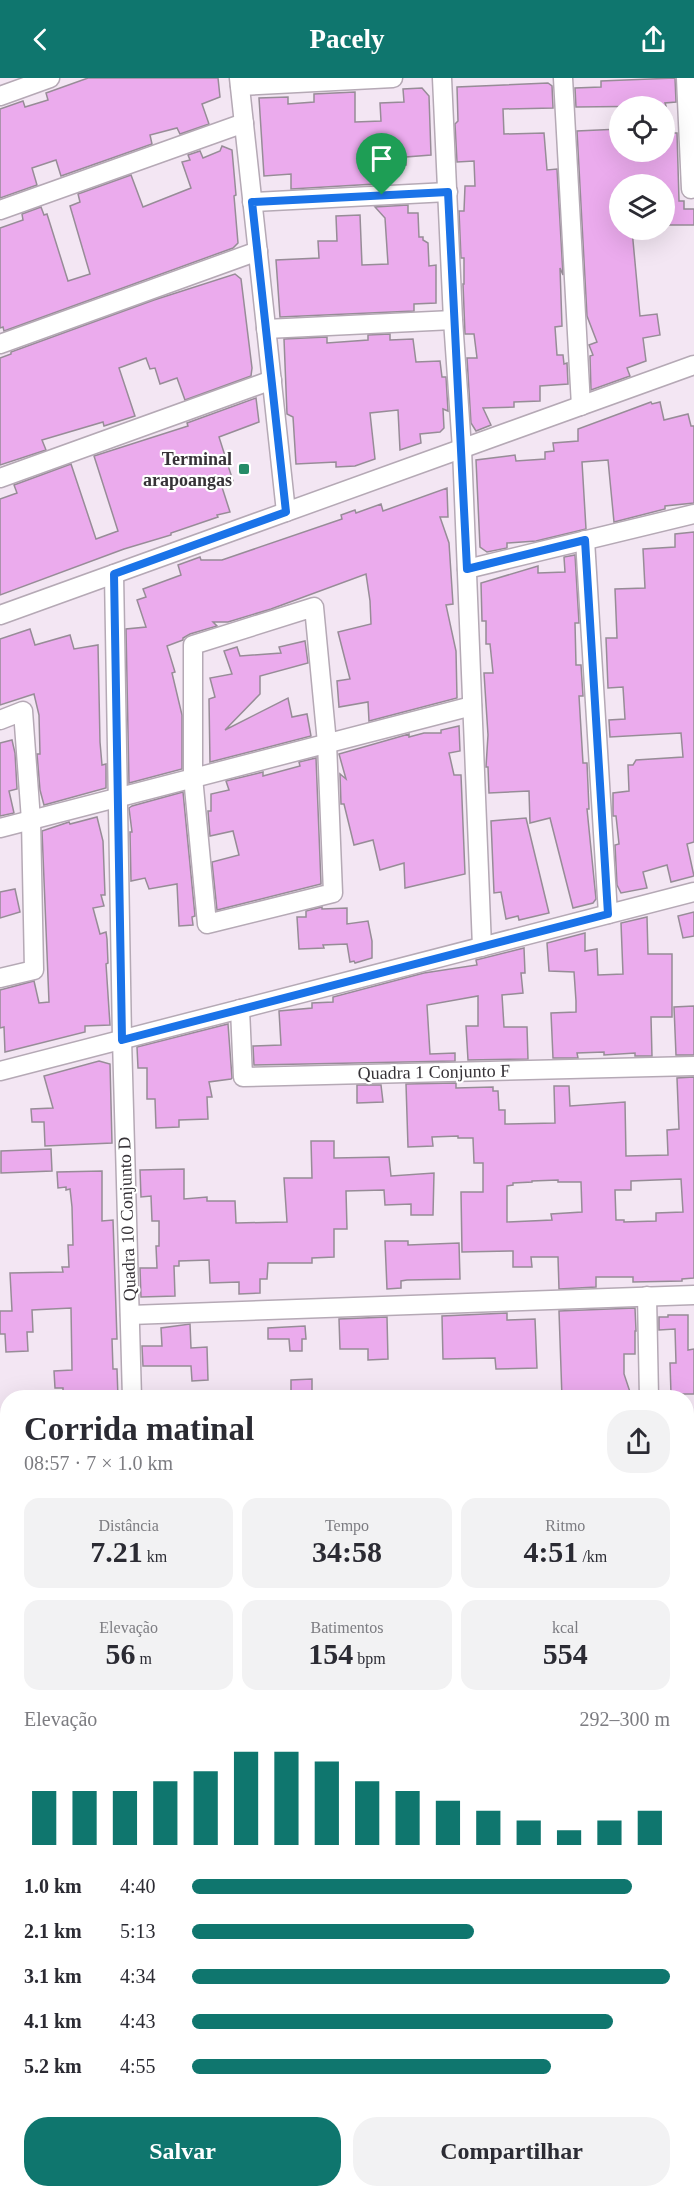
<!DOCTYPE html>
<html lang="pt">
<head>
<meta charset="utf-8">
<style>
  :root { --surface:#fff; --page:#f2f2f3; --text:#2b2b33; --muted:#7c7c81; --accent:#0f766e }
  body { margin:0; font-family:Georgia,serif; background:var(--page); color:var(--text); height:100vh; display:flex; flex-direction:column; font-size:22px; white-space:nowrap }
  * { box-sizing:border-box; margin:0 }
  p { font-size:20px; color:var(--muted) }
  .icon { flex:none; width:33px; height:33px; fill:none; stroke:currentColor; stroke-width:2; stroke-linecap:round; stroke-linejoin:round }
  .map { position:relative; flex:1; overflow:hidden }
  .panel { position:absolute; left:0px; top:1312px; width:694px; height:808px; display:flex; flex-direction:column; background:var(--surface); border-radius:24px 24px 0 0; box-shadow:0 6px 24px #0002 }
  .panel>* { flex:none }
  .controls { position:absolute; left:609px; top:18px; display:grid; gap:12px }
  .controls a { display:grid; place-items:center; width:66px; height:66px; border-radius:50%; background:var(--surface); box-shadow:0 6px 24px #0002; font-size:30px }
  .pin { position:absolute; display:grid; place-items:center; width:51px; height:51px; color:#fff; margin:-62px -26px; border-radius:50% 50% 50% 0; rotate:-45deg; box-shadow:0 0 6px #0007 }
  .pin .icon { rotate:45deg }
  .round { display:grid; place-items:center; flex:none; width:63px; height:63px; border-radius:24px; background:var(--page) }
  .head { display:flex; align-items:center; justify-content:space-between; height:102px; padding:0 24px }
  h1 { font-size:33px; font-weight:800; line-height:45px }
  .figures { display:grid; grid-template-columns:repeat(3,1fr); gap:9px; height:102px; padding:6px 24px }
  .figures div { display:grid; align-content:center; border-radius:15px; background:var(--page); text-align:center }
  .figures b { font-size:30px; font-weight:800 }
  .figures small { font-size:16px; font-weight:400 }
  .figures p { font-size:16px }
  .chart { height:168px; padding:12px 24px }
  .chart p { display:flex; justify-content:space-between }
  .chart svg { width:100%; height:108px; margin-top:6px; stroke:var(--accent); stroke-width:6 }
  .cta { display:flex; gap:12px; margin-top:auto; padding:12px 24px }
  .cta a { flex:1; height:69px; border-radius:24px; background:var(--accent); color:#fff; font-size:24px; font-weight:800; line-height:69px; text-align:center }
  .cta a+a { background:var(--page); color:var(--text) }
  ul { padding:0 24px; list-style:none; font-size:20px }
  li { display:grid; grid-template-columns:96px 72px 1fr; align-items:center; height:45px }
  li i { height:15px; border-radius:8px; background:var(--accent) }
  header { display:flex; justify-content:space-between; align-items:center; height:78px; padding:0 24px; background:var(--accent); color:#fff; font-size:27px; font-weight:800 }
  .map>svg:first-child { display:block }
  .building { fill:#ebabed; stroke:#978c97; stroke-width:1.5; fill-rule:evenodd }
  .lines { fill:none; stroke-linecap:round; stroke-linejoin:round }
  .street-casing { stroke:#b5a9b5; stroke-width:21 }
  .street { stroke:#fff; stroke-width:18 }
  .route-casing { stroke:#fff; stroke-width:12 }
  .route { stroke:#1a73e8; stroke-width:8 }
  .poi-dot { fill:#258b67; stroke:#fff; stroke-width:2 }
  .labels { text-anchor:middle; stroke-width:4.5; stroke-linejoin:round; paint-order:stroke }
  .poi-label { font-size:18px; font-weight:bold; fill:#363237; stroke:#fff; text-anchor:end }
  .street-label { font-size:18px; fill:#363237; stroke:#fff }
</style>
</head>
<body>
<header><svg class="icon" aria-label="back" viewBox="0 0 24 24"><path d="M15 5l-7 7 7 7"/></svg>Pacely<svg class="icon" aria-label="share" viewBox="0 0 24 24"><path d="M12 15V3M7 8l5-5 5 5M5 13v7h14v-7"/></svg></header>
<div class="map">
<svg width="694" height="2120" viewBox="0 0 694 2120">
  <rect width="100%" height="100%" fill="#f3e6f3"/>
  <g class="building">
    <polygon points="88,0 218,0 220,19 202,26 209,46 180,56 177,50 150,57 152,66 61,98 56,82 32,90 37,107 0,120 0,31 23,23 25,29 48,22 46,15"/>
    <polygon points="675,0 676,24 665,25 666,28 576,29 575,10 601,9 601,3"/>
    <polygon points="548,5 552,8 553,30 503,31 504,56 544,55 547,92 557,91 563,197 560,190 562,248 555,249 557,277 563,277 564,286 567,285 568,306 540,308 540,323 514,324 514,329 483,330 491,347 476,353 471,345 467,280 477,280 474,256 465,256 463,206 464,206 464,180 461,180 459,133 464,133 465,108 475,108 474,83 457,84 455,46 458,43 457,9"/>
    <polygon points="422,10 429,18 431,77 406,79 406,87 374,89 375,106 291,111 291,96 264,98 259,20 288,19 288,26 314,24 314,16 355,14 355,44 381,43 380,25 404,24 403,11"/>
    <polygon points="620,51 620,74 664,74 664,55 677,55 679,123 684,123 684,131 694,131 694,147 664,147 664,106 620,106 620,152 632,152 640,238 657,236 660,257 643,260 646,283 627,290 630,298 591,312 590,278 593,277 589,267 597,264 587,238 577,53"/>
    <polygon points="222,68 232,72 236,117 234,118 238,165 233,170 4,253 3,249 0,250 0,150 23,142 22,136 41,129 44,137 47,136 68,203 90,196 70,128 80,124 78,116 131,97 143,129 191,110 182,84 190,82 188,77 200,73 203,80 220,73"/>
    <polygon points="408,127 408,135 418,135 419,159 423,159 423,162 428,165 429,188 436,187 436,225 414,226 414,233 280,239 276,182 319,180 318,163 337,163 336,138 360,137 362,187 388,186 385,140 375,129"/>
    <polygon points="235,196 241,201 252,290 251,298 185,322 177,300 160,306 155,290 150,291 146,280 119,290 135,338 104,348 103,344 42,362 46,372 0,387 0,280 11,276 11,274 154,222"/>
    <polygon points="390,256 390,262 413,261 416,284 440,283 442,299 446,299 448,333 443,331 444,350 440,354 420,356 421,365 400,372 398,332 370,335 375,381 355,388 336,389 336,384 296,386 293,339 287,336 284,261 327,259 327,265 368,262 368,257"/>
    <polygon points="256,320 259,344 219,359 233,403 221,406 230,434 217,437 218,439 171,455 171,457 124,471 0,517 0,421 17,415 14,407 71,386 96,461 118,453 94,378 188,348 187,345"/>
    <polygon points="651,324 652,326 660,324 664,342 688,336 691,348 694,348 694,425 665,428 665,431 614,444 608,382 582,384 586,451 536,463 507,465 507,470 487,474 480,469 476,382 515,377 516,383 545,381 545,374 554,373 553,365 578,363 578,351"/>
    <polygon points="447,410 448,439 440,439 449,465 453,526 446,527 456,573 457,620 369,643 368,624 339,629 337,603 350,601 338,554 371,546 370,523 366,496 271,531 228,544 213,544 217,548 190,556 183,560 183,562 167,568 175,594 172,595 182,637 182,691 129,705 126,551 146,549 137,522 146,519 143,511 181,497 178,487 200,479 201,482 222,482 342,441 341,437 355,432 356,435 381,426 383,433"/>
    <polygon points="694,454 694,764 687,766 694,798 671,804 667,787 643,794 647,810 621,815 617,807 615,767 619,766 616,738 613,738 613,715 629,713 628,687 633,687 636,682 683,679 681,655 610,659 609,642 625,641 623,609 608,610 606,560 617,560 615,511 645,510 643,471 675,469 675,456"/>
    <polygon points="575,477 579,545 575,545 576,587 581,587 583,618 579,618 583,685 587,685 589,731 587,731 596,821 593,825 573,830 550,740 530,745 529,713 489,715 488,689 486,689 488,657 484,595 493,595 490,566 486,566 486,543 482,543 481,505 538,488 538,495 565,494 564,479"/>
    <polygon points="30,551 35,567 70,557 74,571 98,567 100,664 102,687 106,686 106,710 44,727 40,712 37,676 40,676 39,637 34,616 0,627 0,561"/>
    <polygon points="305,563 308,585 260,598 260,616 225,652 288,620 292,639 307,636 311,658 210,684 209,621 215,619 210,600 232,596 224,573 237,569 240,578 281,575 279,569"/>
    <polygon points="459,648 460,673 449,675 454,697 461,697 465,796 405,810 404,785 380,792 373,762 354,767 344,726 341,726 340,696 346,701 339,676 409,656 409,659 424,655 441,655 441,652"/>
    <polygon points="12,662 15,675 17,711 9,713 14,735 0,738 0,665"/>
    <polygon points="316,680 321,806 217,832 212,784 239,777 233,753 210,758 208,733 211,733 211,716 229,712 226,703 263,694 263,698 300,688 299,684"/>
    <polygon points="183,714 195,838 192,839 193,847 179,848 177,806 149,811 145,800 131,803 130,754 132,754 129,730 132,728"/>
    <polygon points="97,739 103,763 105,817 101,817 104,828 93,830 100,856 106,854 107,861 108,885 106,886 110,947 85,948 85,954 5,974 4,949 0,950 0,912 34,903 39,925 49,924 42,753 69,744 70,746"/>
    <polygon points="526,740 549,835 519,842 518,838 506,841 501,814 494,815 491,743"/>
    <polygon points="15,811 20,834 0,840 0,814"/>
    <polygon points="322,829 322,831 347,830 347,846 368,843 372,863 372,880 355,885 354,883 350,884 347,866 323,867 324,870 299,871 297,839 306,839 306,833"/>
    <polygon points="694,834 694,858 683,860 678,838"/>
    <polygon points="647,839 648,876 672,876 672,939 651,939 652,978 635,978 635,975 604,977 604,974 577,975 578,980 553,980 551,935 576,934 576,923 574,894 549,893 547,865 585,855 585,873 597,871 598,897 623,896 621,845"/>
    <polygon points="524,870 525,895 521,895 523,915 502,917 504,949 527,949 528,981 468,982 466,948 478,948 478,918 427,927 430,976 455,975 455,983 254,987 253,968 281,967 279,933 312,930 312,925 333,924 333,919 424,895 477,887 476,882"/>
    <polygon points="694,928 694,977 676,977 674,929"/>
    <polygon points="228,946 232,1000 231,1001 209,1004 212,1019 207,1019 208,1041 179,1042 179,1049 156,1050 155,1021 147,1021 147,990 138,990 137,969"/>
    <polygon points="99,983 110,986 112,1065 45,1068 44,1044 32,1044 31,1031 53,1030 44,998"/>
    <path d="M 694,999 L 694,1200 L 682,1201 L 682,1203 L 633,1204 L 633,1199 L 596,1199 L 596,1209 L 559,1211 L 558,1179 L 531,1179 L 532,1189 L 513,1189 L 513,1173 L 462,1174 L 461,1114 L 483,1114 L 483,1085 L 474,1085 L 473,1060 L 458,1060 L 458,1058 L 432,1059 L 433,1068 L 408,1069 L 406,1006 L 456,1005 L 456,1010 L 493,1009 L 493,1013 L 498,1013 L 499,1032 L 505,1032 L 505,1046 L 555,1045 L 554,1008 L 569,1008 L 570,1028 L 625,1024 L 626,1078 L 668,1077 L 667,1052 L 679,1051 L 677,1000 ZM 681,1101 L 683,1134 L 656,1135 L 656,1143 L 624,1144 L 624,1142 L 616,1142 L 615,1112 L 631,1112 L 631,1103 ZM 558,1102 L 558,1104 L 581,1104 L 582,1134 L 551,1136 L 552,1142 L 507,1144 L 507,1108 L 513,1107 L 513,1105 L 532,1104 L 532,1103 Z"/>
    <polygon points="357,1007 381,1007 383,1024 357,1025"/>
    <polygon points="311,1063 334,1063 334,1080 389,1079 391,1098 434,1095 433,1137 411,1137 411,1126 385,1127 384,1112 346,1113 347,1151 334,1151 334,1179 312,1180 312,1185 268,1185 267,1201 260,1201 260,1215 239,1216 239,1204 210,1205 209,1182 179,1183 179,1188 174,1188 175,1218 141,1219 140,1190 157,1190 156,1168 159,1168 159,1143 152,1143 151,1118 141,1119 140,1092 184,1091 184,1121 207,1119 207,1123 235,1123 236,1145 287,1144 284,1100 312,1100"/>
    <polygon points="51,1071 52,1093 1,1095 1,1073"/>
    <polygon points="102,1093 102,1143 113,1142 117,1261 112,1261 113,1291 117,1291 118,1320 63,1320 63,1310 55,1310 54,1293 72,1292 71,1230 32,1232 33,1254 27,1254 28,1273 6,1274 5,1256 0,1256 0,1233 12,1233 10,1195 63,1194 62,1189 69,1189 68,1167 73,1167 72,1129 70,1111 66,1112 66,1109 58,1110 57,1094"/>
    <polygon points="385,1163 408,1163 408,1167 459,1165 460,1201 407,1202 401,1203 401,1210 387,1211"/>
    <polygon points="635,1230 636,1253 635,1253 635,1276 624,1276 624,1296 632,1320 562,1320 559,1233"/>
    <polygon points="507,1235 507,1242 535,1241 537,1290 496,1291 495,1280 443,1281 442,1238"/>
    <polygon points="668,1237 688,1237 688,1272 694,1271 694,1316 671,1316 670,1285 676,1285 675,1251 659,1252 659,1239 668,1239"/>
    <polygon points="387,1239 388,1281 368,1282 368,1271 340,1271 339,1241"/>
    <polygon points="190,1246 191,1270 207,1269 208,1302 192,1303 191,1288 143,1288 142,1268 162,1268 161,1250"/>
    <polygon points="305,1248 306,1261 302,1261 302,1273 290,1273 289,1261 268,1261 268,1250"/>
    <polygon points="312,1301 312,1320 291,1320 291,1302"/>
  </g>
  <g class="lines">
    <defs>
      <g id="street">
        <polyline points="239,0 286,434"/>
        <polyline points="442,0 453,242 462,371 482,869"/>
        <polyline points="563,0 581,328"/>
        <polyline points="686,0 691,111"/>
        <polyline points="240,8 393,0"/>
        <polyline points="0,18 50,0"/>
        <polyline points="252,124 448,114"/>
        <polyline points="0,132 244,45"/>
        <polyline points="266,251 453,242"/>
        <polyline points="0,266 258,173"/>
        <polyline points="0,400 272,302"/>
        <polyline points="585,462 608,836"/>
        <polyline points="467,491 694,436"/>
        <polyline points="114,496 122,961 132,1320"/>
        <polygon points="314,529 327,665 333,815 207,846 193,699 193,567"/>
        <polyline points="0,537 694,287"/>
        <polyline points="0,642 23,633 31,742 34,892 0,900"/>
        <polyline points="0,750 472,628"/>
        <polyline points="240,931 243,999 694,988"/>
        <polyline points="0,993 694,814"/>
        <polyline points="647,1218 649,1320"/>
        <polyline points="130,1237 694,1217"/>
        <polyline points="0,1654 8,1653"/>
        <polyline points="687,1729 694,1729"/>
        <polyline points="687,1816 694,1815"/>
        <polyline points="161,2114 162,2120"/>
        <polyline points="321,2114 321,2120"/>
        <polyline points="471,2114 471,2120"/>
        <polyline points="591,2114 591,2120"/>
      </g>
    </defs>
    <use href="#street" class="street-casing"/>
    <use href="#street" class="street"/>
  </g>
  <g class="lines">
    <defs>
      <polygon id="route" points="448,114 467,491 585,462 608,836 122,962 114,496 286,434 252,124"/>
    </defs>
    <use href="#route" class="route-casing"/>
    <use href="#route" class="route"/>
  </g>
  <rect class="poi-dot" x="238" y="385" width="12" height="12" rx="3"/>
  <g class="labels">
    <g class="poi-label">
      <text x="232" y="387">Terminal<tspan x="232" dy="21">arapoangas</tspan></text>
    </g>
    <g class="street-label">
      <text transform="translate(434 994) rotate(-1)" y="6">Quadra 1 Conjunto F</text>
      <text transform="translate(127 1141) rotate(-92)" y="6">Quadra 10 Conjunto D</text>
    </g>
  </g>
</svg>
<div class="controls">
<a><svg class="icon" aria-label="locate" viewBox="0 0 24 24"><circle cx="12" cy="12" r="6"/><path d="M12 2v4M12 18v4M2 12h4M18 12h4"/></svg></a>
<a><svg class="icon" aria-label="layers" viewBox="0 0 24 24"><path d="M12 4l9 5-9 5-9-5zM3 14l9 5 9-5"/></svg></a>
</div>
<div class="pin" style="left:382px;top:117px;background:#1e9e55"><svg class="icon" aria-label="arrive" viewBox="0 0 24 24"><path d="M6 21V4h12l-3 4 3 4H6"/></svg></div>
<section class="panel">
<div class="head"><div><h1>Corrida matinal</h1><p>08:57 · 7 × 1.0 km</p></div><a class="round"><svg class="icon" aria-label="share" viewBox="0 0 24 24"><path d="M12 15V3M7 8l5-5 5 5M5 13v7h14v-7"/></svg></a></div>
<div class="figures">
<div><p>Distância</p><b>7.21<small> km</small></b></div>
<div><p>Tempo</p><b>34:58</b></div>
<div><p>Ritmo</p><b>4:51<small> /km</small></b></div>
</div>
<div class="figures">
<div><p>Elevação</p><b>56<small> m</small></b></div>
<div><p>Batimentos</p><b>154<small> bpm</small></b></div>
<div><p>kcal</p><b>554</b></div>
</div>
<div class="chart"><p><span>Elevação</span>292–300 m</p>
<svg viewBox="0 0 160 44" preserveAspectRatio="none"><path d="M5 44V22M15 44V22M25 44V22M35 44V18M45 44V14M55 44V6M65 44V6M75 44V10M85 44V18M95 44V22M105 44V26M115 44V30M125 44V34M135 44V38M145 44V34M155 44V30"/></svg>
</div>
<ul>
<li><b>1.0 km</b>4:40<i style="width:92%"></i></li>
<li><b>2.1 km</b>5:13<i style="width:59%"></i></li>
<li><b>3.1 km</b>4:34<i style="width:100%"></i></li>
<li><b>4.1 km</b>4:43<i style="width:88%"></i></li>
<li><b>5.2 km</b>4:55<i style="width:75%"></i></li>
</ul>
<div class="cta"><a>Salvar</a><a>Compartilhar</a></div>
</section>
</div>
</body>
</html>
